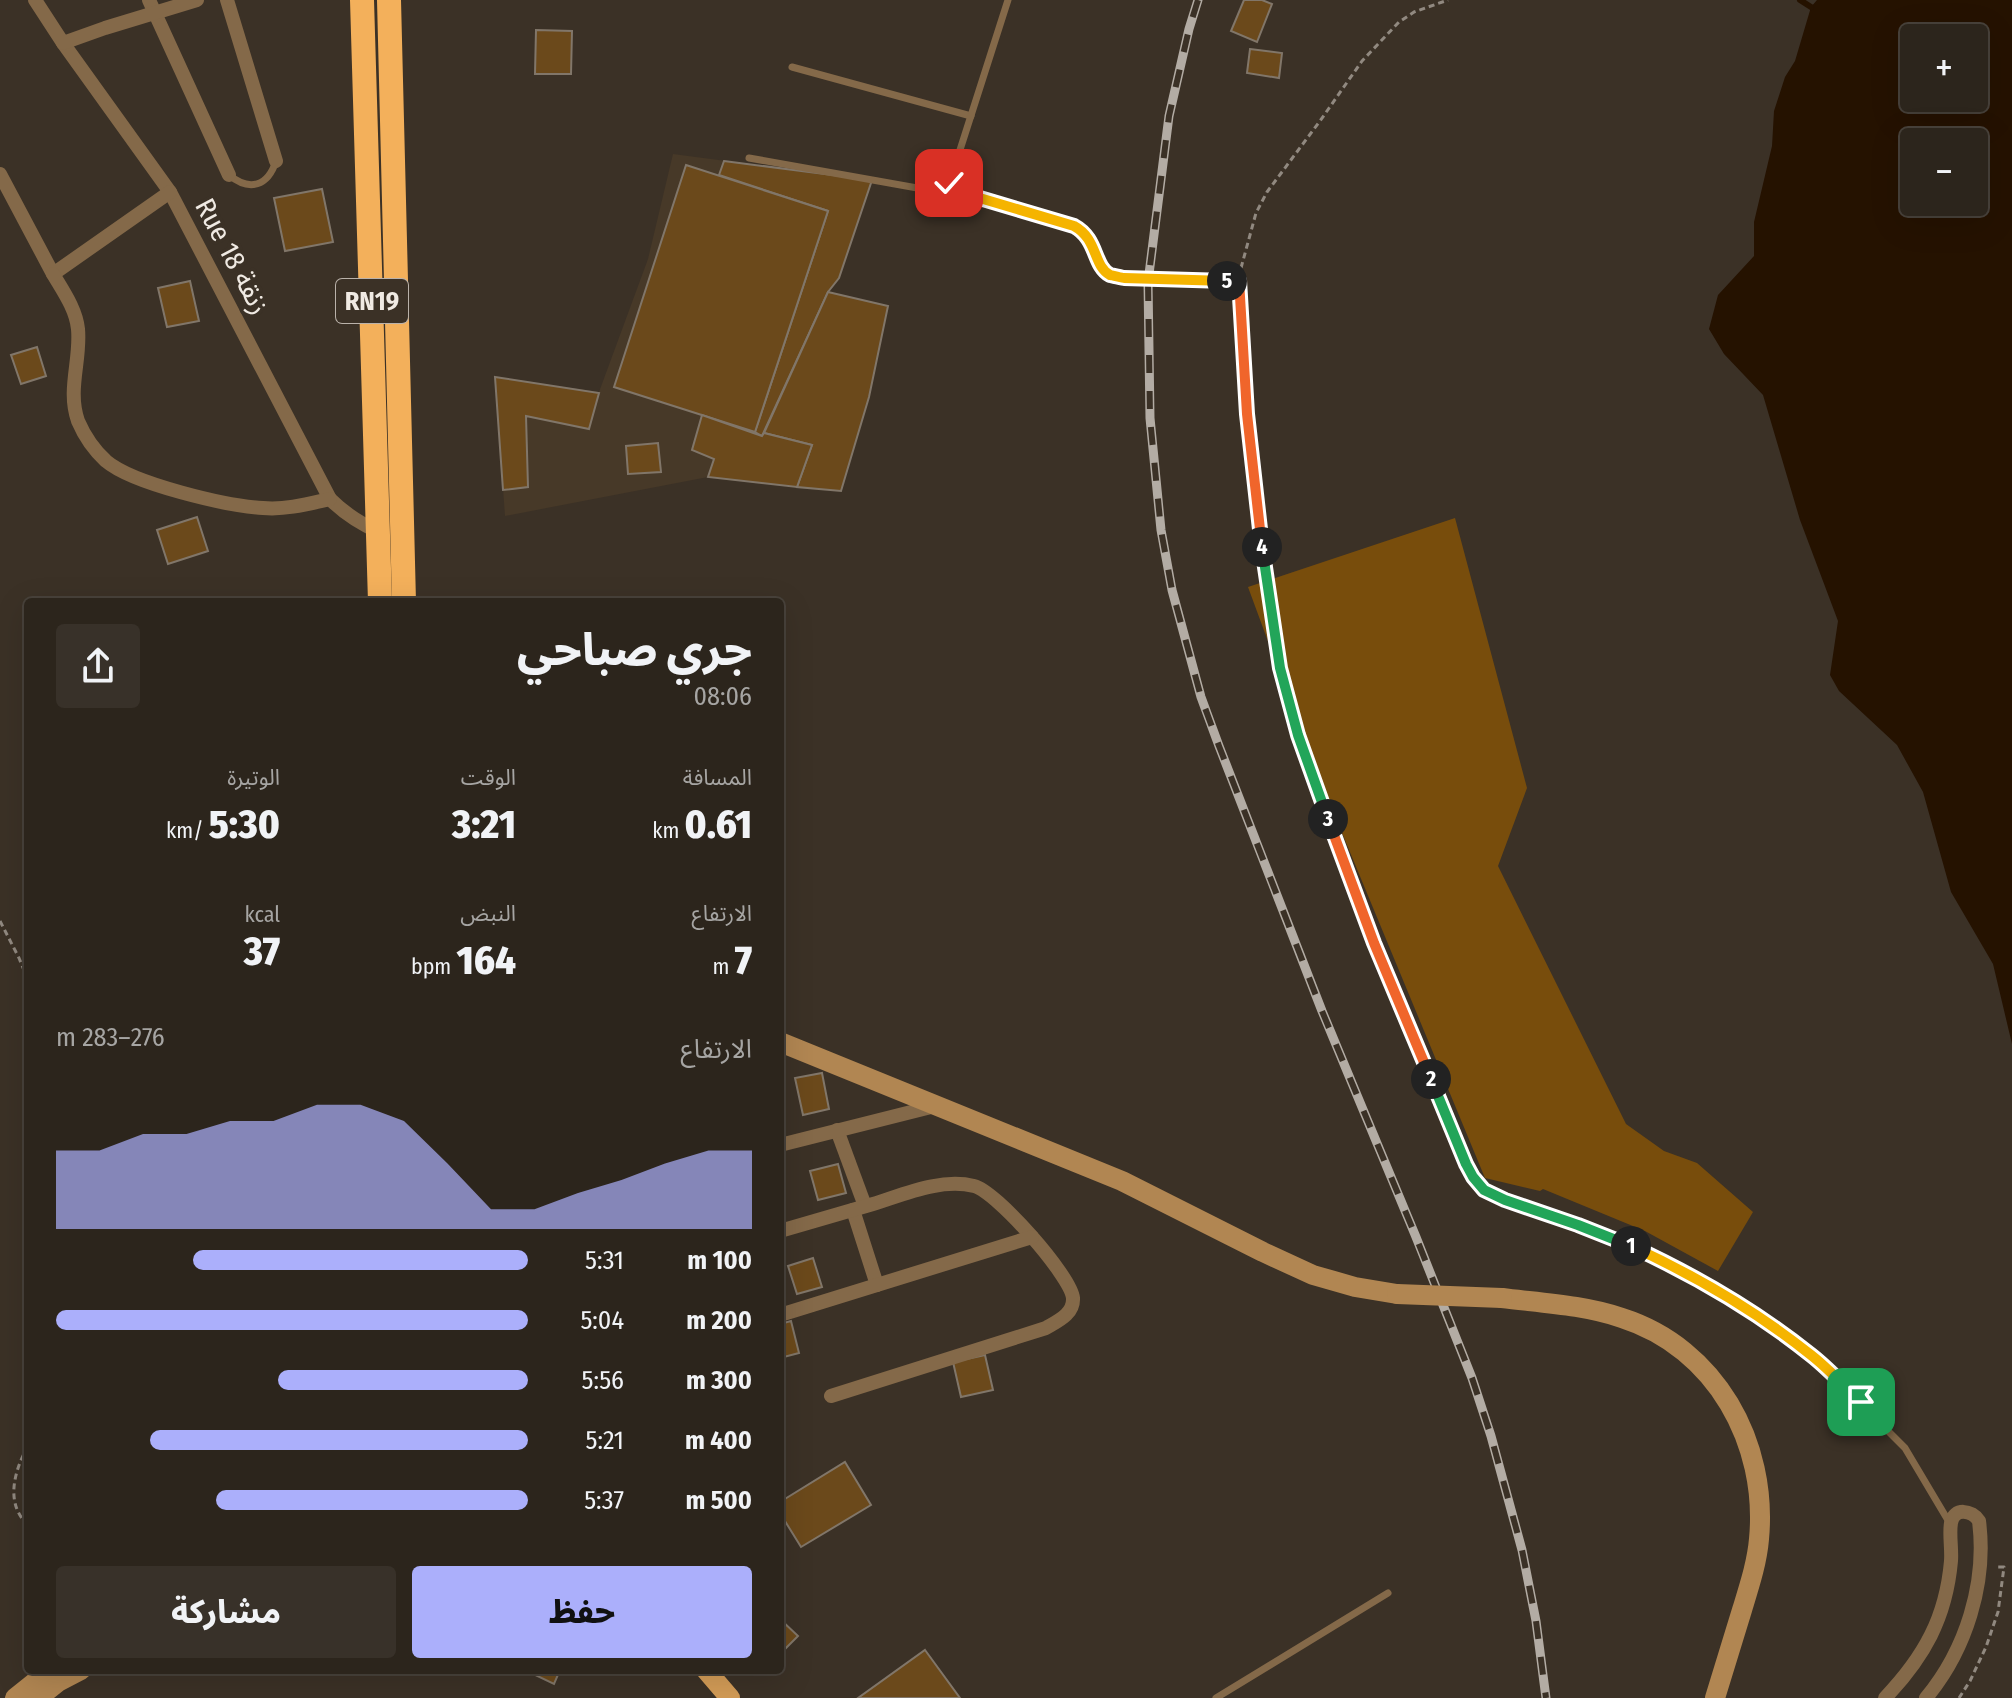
<!DOCTYPE html>
<html lang="ar">
<head>
<meta charset="utf-8">
<style>
  :root { --surface:#2c251c; --page:#383129; --text:#f1f3f6; --muted:#a6a5a3; --line:#48423b; --accent:#abaffb }
  body { margin:0; font-family:"Fira Sans Condensed","Noto Sans Arabic",sans-serif; background:var(--page); color:var(--text); direction:rtl; height:100vh; display:flex; flex-direction:column; font-size:30px; white-space:nowrap }
  * { box-sizing:border-box; margin:0 }
  p { font-size:26px; color:var(--muted) }
  .icon { flex:none; width:44px; height:44px; fill:none; stroke:currentColor; stroke-width:2; stroke-linecap:round; stroke-linejoin:round }
  .map { position:relative; flex:1; overflow:hidden; direction:ltr }
  .drawer { position:absolute; left:24px; top:598px; width:760px; height:1076px; display:flex; flex-direction:column; background:var(--surface); border-radius:8px; box-shadow:0 8px 32px #0002,0 0 0 2px var(--line); direction:rtl }
  .drawer>* { flex:none }
  .buttons { position:absolute; left:1900px; top:24px; display:grid; gap:16px }
  .buttons a { display:grid; place-items:center; width:88px; height:88px; border-radius:8px; background:var(--surface); box-shadow:0 8px 32px #0002,0 0 0 2px var(--line); font-size:40px }
  .pin { position:absolute; display:grid; place-items:center; width:68px; height:68px; color:#fff; margin:-34px; border-radius:16px; box-shadow:0 4px 12px #0006 }
  .km { position:absolute; width:40px; height:40px; margin:-20px; border-radius:50%; background:#222; color:#fff; font-size:22px; line-height:40px; text-align:center }
  .round { display:grid; place-items:center; flex:none; width:84px; height:84px; border-radius:8px; background:var(--page) }
  .headline { display:flex; align-items:center; justify-content:space-between; height:136px; padding:0 32px }
  h1 { font-size:44px; font-weight:800; line-height:60px }
  .metrics { display:grid; grid-template-columns:repeat(3,1fr); gap:12px; height:136px; padding:8px 32px }
  .metrics div { display:grid; align-content:center }
  .metrics b { font-size:40px; font-weight:800 }
  .metrics small { font-size:22px; font-weight:400 }
  .metrics p { font-size:22px }
  .chart { height:224px; padding:16px 32px }
  .chart p { display:flex; justify-content:space-between }
  .chart svg { width:100%; height:144px; margin-top:8px; fill:var(--accent); opacity:.7 }
  .button { display:flex; gap:16px; margin-top:auto; padding:16px 32px }
  .button a { flex:1; height:92px; border-radius:8px; background:var(--accent); color:#111; font-size:32px; font-weight:800; line-height:92px; text-align:center }
  .button a+a { background:var(--page); color:var(--text) }
  ul { padding:0 32px; list-style:none; font-size:26px }
  li { display:grid; grid-template-columns:128px 96px 1fr; align-items:center; height:60px }
  li i { height:20px; border-radius:10px; background:var(--accent) }
  .map>svg:first-child { display:block }
  .built { fill:#473928 }
  .green { fill:#784d0c }
  .water { fill:#251200; fill-rule:evenodd }
  .lines { fill:none; stroke-linecap:round; stroke-linejoin:round }
  .stream { stroke:#251200; stroke-width:6 }
  .building { fill:#6b491b; stroke:#817669; stroke-width:2 }
  .path { stroke:#918980; stroke-width:3; stroke-dasharray:6 4; stroke-linecap:butt }
  .lane { stroke:#846949; stroke-width:7 }
  .street { stroke:#846949; stroke-width:14 }
  .secondary { stroke:#b18652; stroke-width:20 }
  .primary { stroke:#d39c57; stroke-width:20 }
  .highway { stroke:#f3b05b; stroke-width:24 }
  .rail-casing { stroke:#b3aca4; stroke-width:9 }
  .rail { stroke:#3b3126; stroke-width:6; stroke-dasharray:18; stroke-linecap:butt }
  .secondary-bridge { stroke:#b18652; stroke-width:20 }
  .split-1-casing { stroke:#fff; stroke-width:16 }
  .split-2-casing { stroke:#fff; stroke-width:16 }
  .split-3-casing { stroke:#fff; stroke-width:16 }
  .split-4-casing { stroke:#fff; stroke-width:16 }
  .split-5-casing { stroke:#fff; stroke-width:16 }
  .split-6-casing { stroke:#fff; stroke-width:16 }
  .split-1 { stroke:#f5b400; stroke-width:10 }
  .split-2 { stroke:#22a559; stroke-width:10 }
  .split-3 { stroke:#f0652b; stroke-width:10 }
  .split-4 { stroke:#22a559; stroke-width:10 }
  .split-5 { stroke:#f0652b; stroke-width:10 }
  .split-6 { stroke:#f5b400; stroke-width:10 }
  .labels { text-anchor:middle; stroke-width:7; stroke-linejoin:round; paint-order:stroke }
  .shield { fill:#3b3126; stroke:#bab2aa; stroke-width:2 }
  .shield-label { font-size:26px; font-weight:bold; fill:#f0eae3 }
  .street-label { font-size:28px; fill:#f0eae3; stroke:#3b3126 }
</style>
</head>
<body>
<div class="map">
<svg width="2012" height="1698" viewBox="0 0 2012 1698">
  <rect width="100%" height="100%" fill="#3b3126"/>
  <polygon class="built" points="673,154 872,180 839,278 829,292 888,306 869,397 841,491 708,477 505,516 495,377 599,392 648,259"/>
  <polygon class="green" points="1455,518 1527,788 1498,866 1626,1124 1664,1151 1697,1163 1753,1212 1718,1271 1645,1231 1543,1189 1540,1191 1485,1178 1311,758 1248,587"/>
  <path class="water" d="M 1817,0 L 2012,0 L 2012,1044 L 1993,964 L 1951,892 L 1923,792 L 1897,745 L 1839,691 L 1830,675 L 1838,621 L 1800,520 L 1763,395 L 1724,354 L 1709,329 L 1718,295 L 1754,256 L 1754,222 L 1772,146 L 1774,111 L 1785,77 L 1795,61 L 1811,7 ZM 1914,38 L 1974,38 L 1974,98 L 1914,98 ZM 1914,142 L 1974,142 L 1974,202 L 1914,202 Z"/>
  <g class="lines">
    <polyline class="stream" points="1800,0 1811,7"/>
  </g>
  <g class="building">
    <polygon points="1244,0 1262,0 1272,4 1257,42 1231,31"/>
    <polygon points="536,30 572,31 571,74 535,74"/>
    <polygon points="1250,49 1282,53 1279,78 1247,73"/>
    <polygon points="724,161 872,180 839,278 828,292 762,436 755,432 828,211 719,175"/>
    <polygon points="686,165 828,211 755,432 614,387"/>
    <polygon points="322,189 333,242 285,251 274,198"/>
    <polygon points="190,281 199,321 167,327 158,288"/>
    <polygon points="828,292 888,306 869,397 841,491 797,487 812,445 764,433"/>
    <polygon points="37,347 46,376 21,384 11,355"/>
    <polygon points="495,377 599,393 589,429 526,416 528,487 503,490"/>
    <polygon points="702,415 762,436 764,433 812,445 797,487 708,477 714,459 692,450"/>
    <polygon points="658,443 661,472 628,474 626,446"/>
    <polygon points="197,517 208,551 168,564 157,530"/>
    <polygon points="822,1073 829,1109 803,1115 795,1078"/>
    <polygon points="838,1164 846,1193 818,1200 810,1171"/>
    <polygon points="813,1258 822,1287 797,1294 788,1266"/>
    <polygon points="791,1321 799,1353 780,1358 780,1324"/>
    <polygon points="985,1355 993,1390 961,1397 953,1362"/>
    <polygon points="845,1462 871,1505 801,1547 780,1513 780,1502"/>
    <polygon points="780,1619 798,1636 780,1654"/>
    <polygon points="925,1650 960,1698 858,1698"/>
    <polygon points="532,1670 560,1670 554,1684 531,1673"/>
  </g>
  <g class="lines">
    <g class="path">
      <polyline points="1241,268 1256,213 1267,192 1320,121 1362,61 1399,22 1414,12 1448,0"/>
      <polyline points="0,921 19,958 28,980"/>
      <path d="M 28,1446 C 15,1469 4,1503 28,1525"/>
      <polyline points="1959,1698 1970,1681 1986,1647 1998,1612 2004,1567 1996,1567"/>
    </g>
    <g class="lane">
      <polyline points="792,67 971,116"/>
      <polyline points="749,158 934,191 946,188 951,178 1008,0"/>
      <path d="M 229,175 C 250,192 268,186 276,161"/>
      <path d="M 946,188 L 1074,226 C 1098,239 1093,266 1111,275 C 1111,275 1123,278 1124,278 L 1209,281 L 1239,280 L 1247,414 L 1261,538 L 1280,668 L 1298,735 L 1355,893 L 1374,943 L 1473,1177 L 1484,1190 L 1505,1200 L 1578,1225 L 1682,1270 L 1755,1313 L 1814,1357 L 1905,1448 L 1949,1522"/>
      <polyline points="1216,1698 1388,1593"/>
    </g>
    <g class="street">
      <path d="M 35,0 L 63,43 L 170,192 L 330,499 C 345,514 359,523 379,532"/>
      <polyline points="149,0 229,175"/>
      <polyline points="227,0 276,161"/>
      <polyline points="63,43 105,28 197,0"/>
      <polyline points="0,174 53,274 170,192"/>
      <path d="M 53,274 C 63,291 76,309 78,329 C 81,360 67,390 78,421 C 84,435 94,450 106,461 C 133,484 227,506 263,508 C 286,510 308,504 330,499"/>
      <polyline points="837,1130 865,1206"/>
      <polyline points="780,1145 935,1106"/>
      <polyline points="853,1210 877,1285"/>
      <path d="M 780,1231 C 811,1222 842,1213 873,1204 C 905,1194 941,1178 974,1186 C 996,1191 1071,1276 1073,1298 C 1074,1314 1058,1321 1046,1328 L 831,1396"/>
      <polyline points="780,1315 1032,1237"/>
      <path d="M 1885,1698 C 1924,1657 1946,1618 1951,1561 C 1952,1549 1949,1534 1951,1523 C 1954,1507 1972,1510 1979,1521 C 1987,1583 1966,1650 1926,1698"/>
    </g>
    <g class="secondary">
      <polyline points="780,1042 1122,1181 1263,1252 1313,1275 1355,1287 1397,1294"/>
      <path d="M 1502,1298 C 1542,1303 1584,1305 1622,1318 C 1716,1348 1768,1443 1759,1539 C 1757,1563 1749,1587 1742,1610 C 1733,1639 1724,1669 1715,1698"/>
      <polyline points="15,1698 50,1670"/>
      <polyline points="38,1698 58,1682 81,1670"/>
    </g>
    <polyline class="primary" points="706,1670 730,1698"/>
    <g class="highway">
      <polyline points="362,0 380,602"/>
      <polyline points="389,0 404,602"/>
    </g>
    <defs>
      <polyline id="rail" points="1198,0 1189,29 1169,116 1148,282 1150,418 1161,530 1172,590 1201,697 1219,746 1322,1011 1416,1237 1472,1378 1491,1436 1522,1550 1536,1621 1546,1698"/>
    </defs>
    <use href="#rail" class="rail-casing"/>
    <use href="#rail" class="rail"/>
    <polyline class="secondary-bridge" points="1397,1294 1502,1298"/>
  </g>
  <g class="lines">
    <defs>
      <path id="split-1" d="M 1631,1246 C 1696,1276 1755,1310 1811,1355 C 1829,1369 1845,1387 1861,1402"/>
      <polyline id="split-2" points="1431,1079 1466,1164 1473,1177 1484,1190 1505,1200 1578,1225 1631,1246"/>
      <polyline id="split-3" points="1328,819 1374,943 1431,1079"/>
      <polyline id="split-4" points="1262,547 1280,668 1298,735 1328,819"/>
      <polyline id="split-5" points="1227,281 1239,280 1247,414 1262,547"/>
      <path id="split-6" d="M 949,183 L 946,188 L 1074,226 C 1098,239 1093,266 1110,275 C 1111,275 1123,278 1124,278 L 1227,281"/>
    </defs>
    <use href="#split-1" class="split-1-casing"/>
    <use href="#split-2" class="split-2-casing"/>
    <use href="#split-3" class="split-3-casing"/>
    <use href="#split-4" class="split-4-casing"/>
    <use href="#split-5" class="split-5-casing"/>
    <use href="#split-6" class="split-6-casing"/>
    <use href="#split-1" class="split-1"/>
    <use href="#split-2" class="split-2"/>
    <use href="#split-3" class="split-3"/>
    <use href="#split-4" class="split-4"/>
    <use href="#split-5" class="split-5"/>
    <use href="#split-6" class="split-6"/>
  </g>
  <g class="labels">
    <rect class="shield" x="336" y="279" width="72" height="44" rx="6"/>
    <g class="shield-label">
      <text x="372" y="310">RN19</text>
    </g>
    <g class="street-label">
      <text transform="translate(233 256) rotate(62)" y="10">Rue 18 زنقة</text>
    </g>
  </g>
</svg>
<div class="buttons">
<a>+</a>
<a>−</a>
</div>
<div class="pin" style="left:1861px;top:1402px;background:#1e9e55"><svg class="icon" aria-label="arrive" viewBox="0 0 24 24"><path d="M6 21V4h12l-3 4 3 4H6"/></svg></div>
<div class="pin" style="left:949px;top:183px;background:#d93025"><svg class="icon" aria-label="check" viewBox="0 0 24 24"><path d="M5 12l5 5 9-10"/></svg></div>
<b class="km" style="left:1631px;top:1246px">1</b>
<b class="km" style="left:1431px;top:1079px">2</b>
<b class="km" style="left:1328px;top:819px">3</b>
<b class="km" style="left:1262px;top:547px">4</b>
<b class="km" style="left:1227px;top:281px">5</b>
<section class="drawer">
<div class="headline"><div><h1>جري صباحي</h1><p>08:06</p></div><a class="round"><svg class="icon" aria-label="share" viewBox="0 0 24 24"><path d="M12 15V3M7 8l5-5 5 5M5 13v7h14v-7"/></svg></a></div>
<div class="metrics">
<div><p>المسافة</p><b>0.61<small> km</small></b></div>
<div><p>الوقت</p><b>3:21</b></div>
<div><p>الوتيرة</p><b>5:30<small> /km</small></b></div>
</div>
<div class="metrics">
<div><p>الارتفاع</p><b>7<small> m</small></b></div>
<div><p>النبض</p><b>164<small> bpm</small></b></div>
<div><p>kcal</p><b>37</b></div>
</div>
<div class="chart"><p><span>الارتفاع</span>276–283 m</p>
<svg viewBox="0 0 160 44" preserveAspectRatio="none"><path d="M0 44V20L10 20L20 15L30 15L40 11L50 11L60 6L70 6L80 11L90 24L100 38L110 38L120 33L130 29L140 24L150 20L160 20V44z"/></svg>
</div>
<ul>
<li><b>100 m</b>5:31<i style="width:71%"></i></li>
<li><b>200 m</b>5:04<i style="width:100%"></i></li>
<li><b>300 m</b>5:56<i style="width:53%"></i></li>
<li><b>400 m</b>5:21<i style="width:80%"></i></li>
<li><b>500 m</b>5:37<i style="width:66%"></i></li>
</ul>
<div class="button"><a>حفظ</a><a>مشاركة</a></div>
</section>
</div>
</body>
</html>
